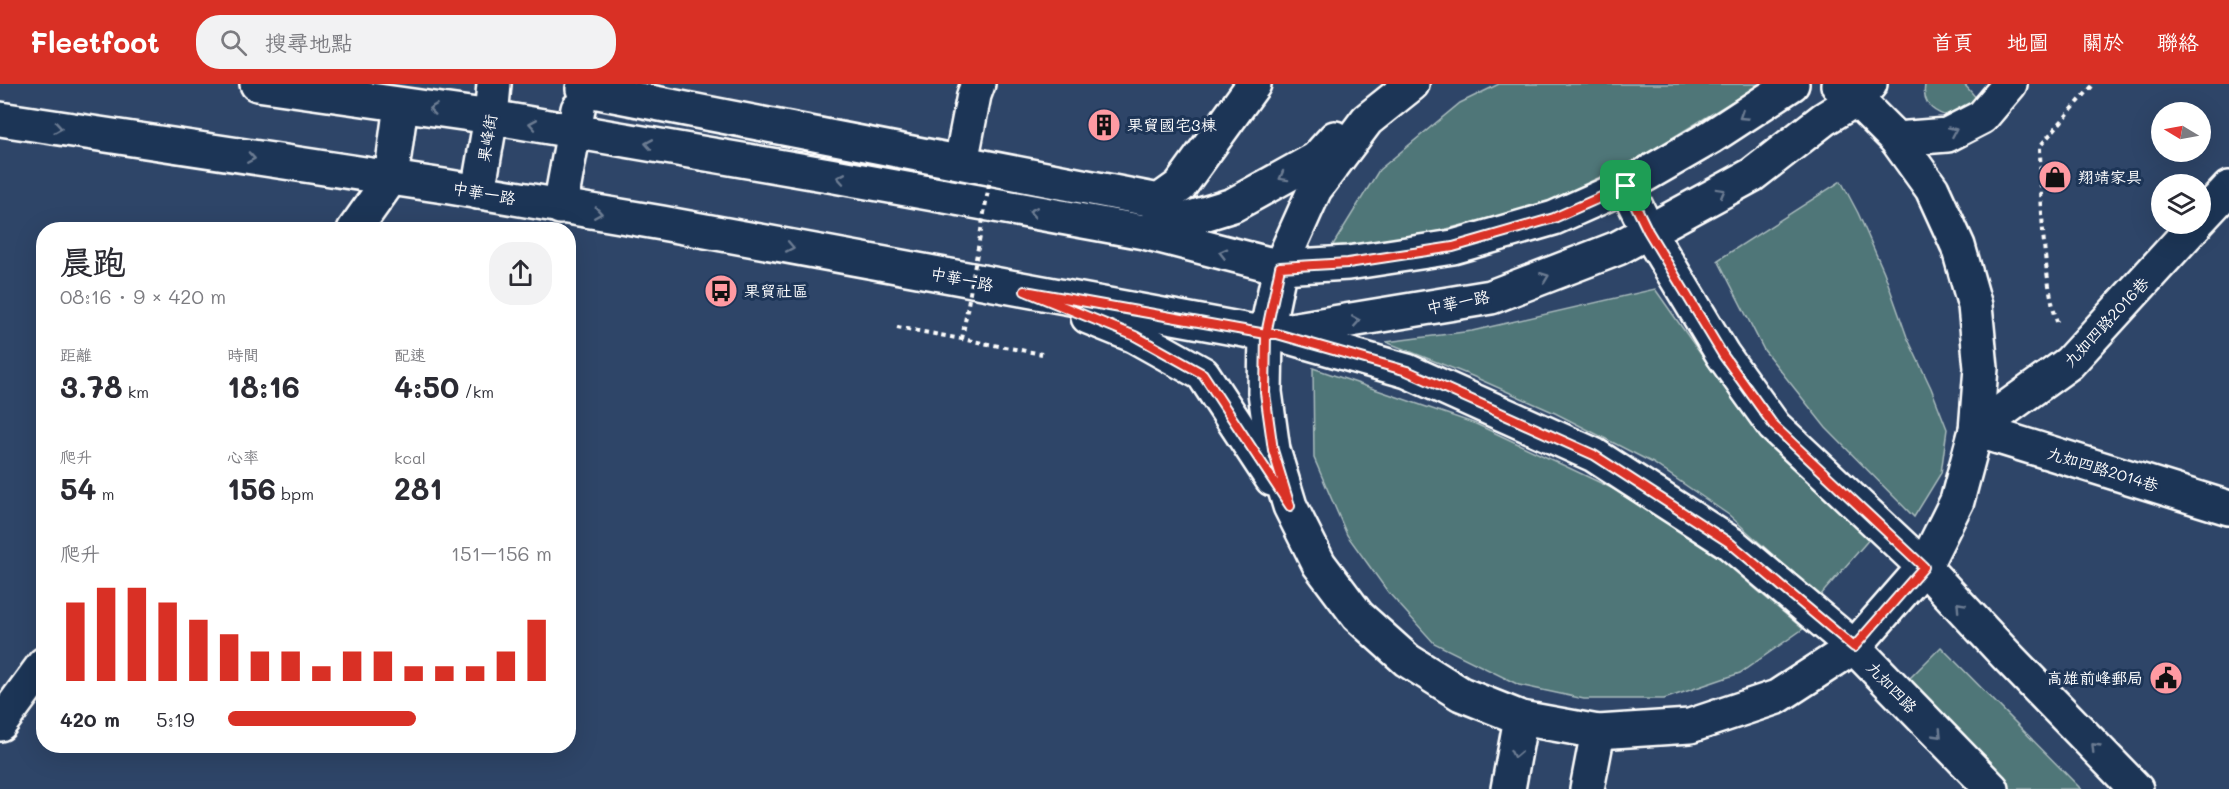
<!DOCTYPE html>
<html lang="zh-TW">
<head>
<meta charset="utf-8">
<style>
  :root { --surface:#fff; --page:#f2f2f3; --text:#2b2b33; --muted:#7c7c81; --accent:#d93025 }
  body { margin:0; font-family:Mali,"LXGW WenKai TC",sans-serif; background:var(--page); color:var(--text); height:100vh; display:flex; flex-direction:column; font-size:22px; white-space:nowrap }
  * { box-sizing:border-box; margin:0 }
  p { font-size:20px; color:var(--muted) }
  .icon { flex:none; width:33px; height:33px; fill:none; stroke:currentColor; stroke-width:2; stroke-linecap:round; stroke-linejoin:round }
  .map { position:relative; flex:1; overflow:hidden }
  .drawer { position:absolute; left:36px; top:138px; width:540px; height:531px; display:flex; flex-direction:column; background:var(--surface); border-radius:24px; box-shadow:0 6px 24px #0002 }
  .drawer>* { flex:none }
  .needle { width:39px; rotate:280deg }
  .buttons { position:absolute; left:2151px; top:18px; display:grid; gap:12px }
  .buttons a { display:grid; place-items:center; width:60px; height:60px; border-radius:50%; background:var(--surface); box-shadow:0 6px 24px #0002; font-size:30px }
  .pin { position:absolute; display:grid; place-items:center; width:51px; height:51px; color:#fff; margin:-26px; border-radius:12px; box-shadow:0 3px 9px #0006 }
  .round { display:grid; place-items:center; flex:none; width:63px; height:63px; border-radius:24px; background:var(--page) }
  .headline { display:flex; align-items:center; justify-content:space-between; height:102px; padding:0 24px }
  h1 { font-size:33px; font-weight:800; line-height:45px }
  .figures { display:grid; grid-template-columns:repeat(3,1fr); gap:9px; height:102px; padding:6px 24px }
  .figures div { display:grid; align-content:center }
  .figures b { font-size:30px; font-weight:800 }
  .figures small { font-size:16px; font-weight:400 }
  .figures p { font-size:16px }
  .chart { height:168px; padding:12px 24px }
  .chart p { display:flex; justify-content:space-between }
  .chart svg { width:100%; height:108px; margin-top:6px; stroke:var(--accent); stroke-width:6 }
  ul { padding:0 24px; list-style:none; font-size:20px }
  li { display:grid; grid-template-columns:96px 72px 1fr; align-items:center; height:45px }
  li i { height:15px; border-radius:8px; background:var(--accent) }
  header { display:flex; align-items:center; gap:36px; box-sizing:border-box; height:84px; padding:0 30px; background:var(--accent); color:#fff }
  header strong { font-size:28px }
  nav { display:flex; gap:33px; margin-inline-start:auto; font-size:21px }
  .search { width:420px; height:54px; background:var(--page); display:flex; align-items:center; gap:15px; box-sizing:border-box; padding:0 21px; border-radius:24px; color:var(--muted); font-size:22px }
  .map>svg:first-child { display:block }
  .green { fill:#507678; stroke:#a8babc; stroke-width:1.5 }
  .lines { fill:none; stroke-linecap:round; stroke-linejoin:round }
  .minor-casing { stroke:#fff; stroke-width:38 }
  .path { stroke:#fff; stroke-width:4; stroke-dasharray:4.5 4.5; stroke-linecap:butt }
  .minor { stroke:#1d3557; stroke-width:33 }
  .path-bridge { stroke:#fff; stroke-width:4; stroke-dasharray:4.5 4.5; stroke-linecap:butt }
  .oneway { stroke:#6c7c92 }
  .route-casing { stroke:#fff; stroke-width:12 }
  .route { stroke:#d93025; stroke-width:8 }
  .labels { text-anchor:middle; stroke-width:6; stroke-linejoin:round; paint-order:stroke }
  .poi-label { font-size:16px; fill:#fff; stroke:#1d3557; text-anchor:start }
  .street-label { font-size:16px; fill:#fff; stroke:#1d3557 }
</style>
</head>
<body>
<header>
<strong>Fleetfoot</strong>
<div class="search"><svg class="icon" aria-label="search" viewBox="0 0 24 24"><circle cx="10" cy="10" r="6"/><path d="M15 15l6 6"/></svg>搜尋地點</div>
<nav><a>首頁</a><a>地圖</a><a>關於</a><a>聯絡</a></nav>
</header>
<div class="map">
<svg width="2229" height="705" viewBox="0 0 2229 705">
  <rect width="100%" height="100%" fill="#2e4568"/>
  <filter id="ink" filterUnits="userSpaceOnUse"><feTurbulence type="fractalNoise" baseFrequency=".0167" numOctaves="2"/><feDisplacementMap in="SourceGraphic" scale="12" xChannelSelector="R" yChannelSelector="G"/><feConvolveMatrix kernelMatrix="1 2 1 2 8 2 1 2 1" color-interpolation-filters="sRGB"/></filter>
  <g filter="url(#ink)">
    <g class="green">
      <polygon points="1499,0 1761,0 1636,76 1539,122 1418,152 1331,164 1379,86 1460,19"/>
      <path d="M 1925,0 L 1964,0 L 1979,17 L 1954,34 C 1936,30 1921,22 1925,0 Z"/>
      <polygon points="1841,97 1858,129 1884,188 1907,253 1931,304 1947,345 1941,389 1914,433 1826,344 1764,266 1718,176"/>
      <polygon points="1655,205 1738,323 1871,453 1819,513 1729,431 1653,379 1555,329 1472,292 1386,258 1472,247"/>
      <polygon points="1313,284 1476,340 1620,408 1718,473 1803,545 1740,589 1664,615 1584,615 1519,601 1434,559 1388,508 1347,451 1314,374"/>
      <polygon points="1941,563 2081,705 2008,705 1904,600"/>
    </g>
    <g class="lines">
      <defs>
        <g id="minor">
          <polyline points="257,0 491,33 829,91 1144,148 1280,183 1348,179 1453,163 1554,134 1626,102 1711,53 1792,0"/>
          <polyline points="1412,0 1367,36 1315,105 1280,183 1266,250 1265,308 1273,366 1290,422 1319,480 1358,532 1407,576 1461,610 1521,634 1598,648 1690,642 1777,613 1854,563 1924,483 1957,417 1976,346 1981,284 1975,222 1958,162 1932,105 1896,55 1856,15 1838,1"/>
          <polyline points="583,5 1159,117 1180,102 1254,0"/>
          <polyline points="0,35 444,102 662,139 1266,250 1491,213 1618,164 1752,91 1824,35 1856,15 1870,0"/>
          <polyline points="1896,55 1947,51 1982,33 2010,0"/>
          <polyline points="961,78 974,11 978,0"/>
          <polyline points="1626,102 1648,147 1723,271 1774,342 1924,483 2005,570 2136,705"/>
          <polyline points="478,108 491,33 494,0"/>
          <polyline points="560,123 578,25"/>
          <polyline points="2200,135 2229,104"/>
          <polyline points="354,146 391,94 401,21"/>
          <polyline points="1145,148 1233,121 1316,75 1335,54"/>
          <polyline points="1088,233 1135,252 1203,290 1272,395"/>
          <polyline points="1285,252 1407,287 1594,371 1730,459 1854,563 1992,705"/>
          <polyline points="1976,346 2069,279 2196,140"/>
          <polyline points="1976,346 2229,424"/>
          <polyline points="0,640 44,580"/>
          <polyline points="1508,705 1521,634"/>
          <polyline points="1587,705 1598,648"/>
        </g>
      </defs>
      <use href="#minor" class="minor-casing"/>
      <g class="path">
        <path d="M 2057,238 C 2042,186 2041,116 2040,62 L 2094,0"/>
        <polyline points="897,243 1042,270"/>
      </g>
      <use href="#minor" class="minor"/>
      <polyline class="path-bridge" points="962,255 990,95"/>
    </g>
    <defs><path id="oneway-chevron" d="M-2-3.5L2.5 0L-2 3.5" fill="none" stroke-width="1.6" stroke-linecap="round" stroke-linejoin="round" transform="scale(1.5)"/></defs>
    <g class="oneway">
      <use href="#oneway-chevron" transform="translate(433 25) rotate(-173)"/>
      <use href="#oneway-chevron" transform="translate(1743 32) rotate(147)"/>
      <use href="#oneway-chevron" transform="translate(533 40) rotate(-170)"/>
      <use href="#oneway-chevron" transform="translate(58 44) rotate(9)"/>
      <use href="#oneway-chevron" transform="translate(1953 47) rotate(-24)"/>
      <use href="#oneway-chevron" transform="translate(649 60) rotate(-170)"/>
      <use href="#oneway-chevron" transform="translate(251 74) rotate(9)"/>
      <use href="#oneway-chevron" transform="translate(1283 93) rotate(151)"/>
      <use href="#oneway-chevron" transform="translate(841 94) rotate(-170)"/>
      <use href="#oneway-chevron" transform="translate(1721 108) rotate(-29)"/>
      <use href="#oneway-chevron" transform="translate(1033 128) rotate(-170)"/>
      <use href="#oneway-chevron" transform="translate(598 129) rotate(9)"/>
      <use href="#oneway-chevron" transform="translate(790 163) rotate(11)"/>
      <use href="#oneway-chevron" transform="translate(1223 169) rotate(-166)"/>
      <use href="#oneway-chevron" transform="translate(1545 193) rotate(-21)"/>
      <use href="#oneway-chevron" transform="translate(1356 237) rotate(-10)"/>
      <use href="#oneway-chevron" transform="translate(1960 522) rotate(-133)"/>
      <use href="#oneway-chevron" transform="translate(1938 650) rotate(46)"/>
      <use href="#oneway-chevron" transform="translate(2095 663) rotate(-134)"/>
      <use href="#oneway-chevron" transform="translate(1515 670) rotate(101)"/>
    </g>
  </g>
  <g class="lines" filter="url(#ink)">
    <defs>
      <polyline id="route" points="1626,102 1554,134 1453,163 1348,179 1280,183 1266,250 1265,309 1273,366 1290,422 1203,290 1135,252 1025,207 1266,250 1277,250 1407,287 1594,371 1730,459 1854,563 1924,483 1774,342 1723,271 1648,147 1626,102"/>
    </defs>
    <use href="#route" class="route-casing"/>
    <use href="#route" class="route"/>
  </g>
  <defs>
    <symbol id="building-disc" viewBox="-11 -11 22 22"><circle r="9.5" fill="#ff9aa2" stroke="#1d3557"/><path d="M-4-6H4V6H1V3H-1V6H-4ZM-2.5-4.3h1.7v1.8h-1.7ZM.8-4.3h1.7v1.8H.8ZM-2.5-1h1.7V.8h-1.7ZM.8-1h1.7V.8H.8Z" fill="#111"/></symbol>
    <symbol id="shop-disc" viewBox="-11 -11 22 22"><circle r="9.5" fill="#ff9aa2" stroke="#1d3557"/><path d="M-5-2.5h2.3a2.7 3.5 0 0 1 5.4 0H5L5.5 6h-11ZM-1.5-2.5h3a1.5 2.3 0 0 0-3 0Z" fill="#111"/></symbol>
    <symbol id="bus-disc" viewBox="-11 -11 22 22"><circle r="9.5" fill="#ff9aa2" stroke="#1d3557"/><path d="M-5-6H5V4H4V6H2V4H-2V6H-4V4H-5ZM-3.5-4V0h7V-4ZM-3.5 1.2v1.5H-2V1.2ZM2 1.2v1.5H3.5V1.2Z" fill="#111"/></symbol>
    <symbol id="civic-disc" viewBox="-11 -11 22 22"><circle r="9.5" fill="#ff9aa2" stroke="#1d3557"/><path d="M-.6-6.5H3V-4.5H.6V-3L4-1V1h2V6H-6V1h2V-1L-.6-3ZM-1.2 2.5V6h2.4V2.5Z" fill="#111"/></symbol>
  </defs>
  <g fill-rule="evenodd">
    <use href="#building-disc" x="1085" y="22" width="38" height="38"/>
    <use href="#shop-disc" x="2036" y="74" width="38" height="38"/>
    <use href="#bus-disc" x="702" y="188" width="38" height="38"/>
    <use href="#civic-disc" x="2147" y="575" width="38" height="38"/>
  </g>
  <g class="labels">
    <g class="poi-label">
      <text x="1127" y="47">果貿國宅3棟</text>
      <text x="2078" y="99">翔靖家具</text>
      <text x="744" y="213">果貿社區</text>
      <text x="2143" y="600" text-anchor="end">高雄前峰郵局</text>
    </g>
    <g class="street-label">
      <text transform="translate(487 54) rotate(-81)" y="6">果峰街</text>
      <text transform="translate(484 109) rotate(10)" y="6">中華一路</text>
      <text transform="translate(962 195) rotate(11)" y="6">中華一路</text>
      <text transform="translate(1458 218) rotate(-11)" y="6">中華一路</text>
      <text transform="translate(2106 238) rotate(-47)" y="6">九如四路2016巷</text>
      <text transform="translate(2103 385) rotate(17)" y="6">九如四路2014巷</text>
      <text transform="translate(1892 603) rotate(46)" y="6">九如四路</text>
    </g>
  </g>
</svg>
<div class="buttons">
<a><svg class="needle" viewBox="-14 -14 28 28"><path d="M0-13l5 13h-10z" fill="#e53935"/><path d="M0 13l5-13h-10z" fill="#7c7c81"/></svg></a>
<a><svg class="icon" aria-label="layers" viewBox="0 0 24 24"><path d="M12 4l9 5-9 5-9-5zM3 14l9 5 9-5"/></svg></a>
</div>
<div class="pin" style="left:1626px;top:102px;background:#1e9e55"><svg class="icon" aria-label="arrive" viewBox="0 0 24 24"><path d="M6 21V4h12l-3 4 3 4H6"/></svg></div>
<section class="drawer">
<div class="headline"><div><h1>晨跑</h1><p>08:16 · 9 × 420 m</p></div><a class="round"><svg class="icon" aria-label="share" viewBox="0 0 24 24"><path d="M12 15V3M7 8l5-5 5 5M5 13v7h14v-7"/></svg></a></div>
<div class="figures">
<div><p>距離</p><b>3.78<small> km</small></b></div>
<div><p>時間</p><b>18:16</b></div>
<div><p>配速</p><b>4:50<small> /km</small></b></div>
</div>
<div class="figures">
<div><p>爬升</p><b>54<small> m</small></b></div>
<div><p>心率</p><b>156<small> bpm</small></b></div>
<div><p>kcal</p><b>281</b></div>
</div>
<div class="chart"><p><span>爬升</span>151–156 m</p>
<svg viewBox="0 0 160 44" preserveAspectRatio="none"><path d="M5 44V12M15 44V6M25 44V6M35 44V12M45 44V19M55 44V25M65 44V32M75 44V32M85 44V38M95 44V32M105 44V32M115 44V38M125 44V38M135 44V38M145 44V32M155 44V19"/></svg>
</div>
<ul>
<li><b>420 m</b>5:19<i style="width:58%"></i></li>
</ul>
</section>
</div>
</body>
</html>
